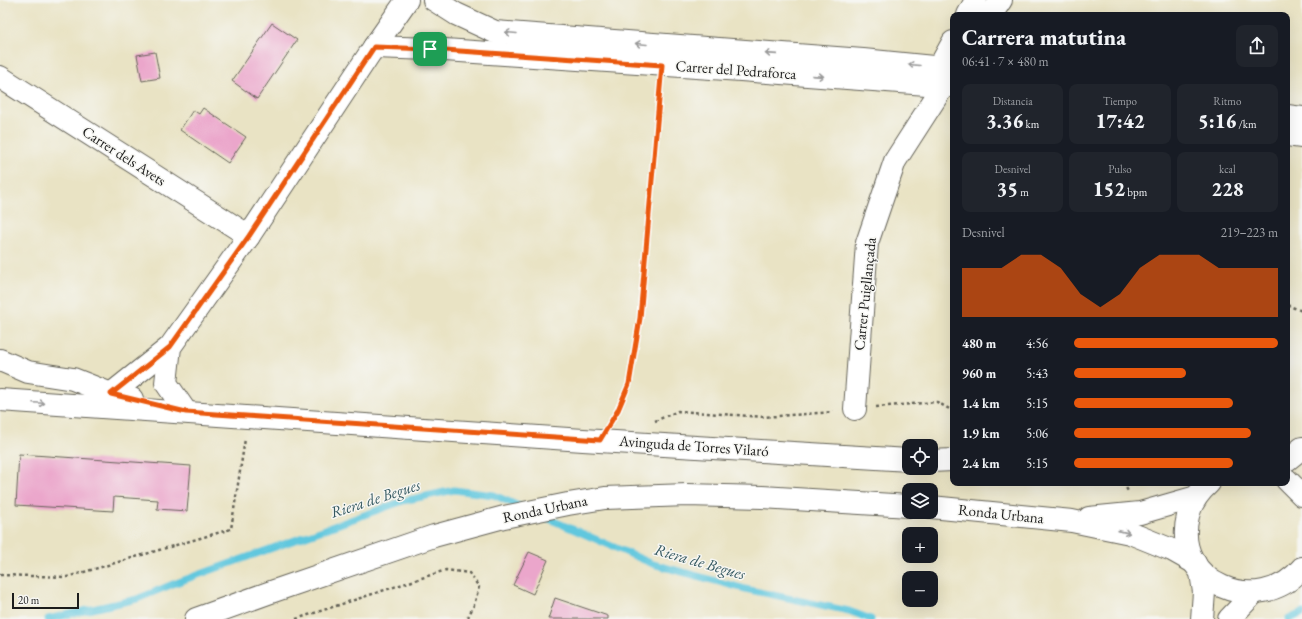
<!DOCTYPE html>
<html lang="es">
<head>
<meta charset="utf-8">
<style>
  :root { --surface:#171b24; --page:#20242c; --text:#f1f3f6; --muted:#9ea1a6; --accent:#ea580c }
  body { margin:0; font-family:"EB Garamond",serif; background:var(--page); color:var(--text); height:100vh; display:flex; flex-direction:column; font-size:15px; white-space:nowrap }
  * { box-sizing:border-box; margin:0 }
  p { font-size:13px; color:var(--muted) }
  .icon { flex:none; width:22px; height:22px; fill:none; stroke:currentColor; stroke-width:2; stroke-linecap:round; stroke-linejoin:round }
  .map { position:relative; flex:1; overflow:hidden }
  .details { position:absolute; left:950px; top:12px; width:340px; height:474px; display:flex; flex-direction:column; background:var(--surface); border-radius:8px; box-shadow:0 4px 16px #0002 }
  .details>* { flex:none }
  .buttons { position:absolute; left:902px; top:439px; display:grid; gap:8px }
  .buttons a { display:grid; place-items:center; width:36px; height:36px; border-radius:8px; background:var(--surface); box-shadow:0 4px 16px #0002; font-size:20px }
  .scale { position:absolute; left:12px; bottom:10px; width:67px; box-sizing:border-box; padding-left:4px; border:2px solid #1c1c1c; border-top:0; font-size:11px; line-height:14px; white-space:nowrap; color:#1c1c1c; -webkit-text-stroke:3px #f6f6f2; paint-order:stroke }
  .pin { position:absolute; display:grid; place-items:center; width:34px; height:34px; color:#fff; margin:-17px; border-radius:8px; box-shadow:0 2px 6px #0006 }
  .round { display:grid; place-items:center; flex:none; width:42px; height:42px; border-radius:8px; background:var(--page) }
  .head { display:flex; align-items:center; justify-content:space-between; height:68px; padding:0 12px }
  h1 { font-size:22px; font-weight:800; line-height:30px }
  .figures { display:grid; grid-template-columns:repeat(3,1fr); gap:6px; height:68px; padding:4px 12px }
  .figures div { display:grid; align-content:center; border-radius:8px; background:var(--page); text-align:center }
  .figures b { font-size:20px; font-weight:800 }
  .figures small { font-size:11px; font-weight:400 }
  .figures p { font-size:11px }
  .chart { height:112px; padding:8px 12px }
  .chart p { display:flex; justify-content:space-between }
  .chart svg { width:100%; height:72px; margin-top:4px; fill:var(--accent); opacity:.7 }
  ul { padding:0 12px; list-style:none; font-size:13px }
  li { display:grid; grid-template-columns:64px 48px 1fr; align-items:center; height:30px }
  li i { height:10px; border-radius:5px; background:var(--accent) }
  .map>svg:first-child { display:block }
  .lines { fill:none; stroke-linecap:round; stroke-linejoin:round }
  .stream { stroke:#61c7de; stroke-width:7 }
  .building { fill:#eba6cb }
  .minor-casing { stroke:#646257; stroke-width:24 }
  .major-casing { stroke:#646257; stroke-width:24 }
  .path { stroke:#646257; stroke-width:2.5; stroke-dasharray:3 3; stroke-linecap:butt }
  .minor { stroke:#fff; stroke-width:22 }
  .major { stroke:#fff; stroke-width:22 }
  .oneway { stroke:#999 }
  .route-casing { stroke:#fff; stroke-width:8 }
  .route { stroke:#ea580c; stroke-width:5 }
  .labels { text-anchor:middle; stroke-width:3; stroke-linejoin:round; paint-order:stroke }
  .street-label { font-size:15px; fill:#1c1c1c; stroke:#f6f6f2 }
  .water-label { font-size:16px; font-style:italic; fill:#345860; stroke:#f6f6f2 }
</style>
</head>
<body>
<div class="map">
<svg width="1302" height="619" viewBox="0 0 1302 619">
  <rect width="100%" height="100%" fill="#f6f6f2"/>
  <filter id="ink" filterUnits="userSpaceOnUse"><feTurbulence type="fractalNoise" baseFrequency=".025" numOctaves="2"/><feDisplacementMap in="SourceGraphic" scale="8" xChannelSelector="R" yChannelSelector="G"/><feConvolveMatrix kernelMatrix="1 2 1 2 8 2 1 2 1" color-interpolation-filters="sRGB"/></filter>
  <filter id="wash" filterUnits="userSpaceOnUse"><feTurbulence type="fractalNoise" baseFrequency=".012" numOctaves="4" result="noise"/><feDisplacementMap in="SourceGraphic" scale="16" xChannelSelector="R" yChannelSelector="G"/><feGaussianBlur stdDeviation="0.9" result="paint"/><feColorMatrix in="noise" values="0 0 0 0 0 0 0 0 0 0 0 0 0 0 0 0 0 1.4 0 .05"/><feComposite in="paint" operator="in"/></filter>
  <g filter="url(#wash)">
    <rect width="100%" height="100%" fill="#e9e3c4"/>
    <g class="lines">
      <g class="stream">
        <polyline points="540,515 653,564 745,589 849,611 871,619"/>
        <polyline points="48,619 137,599 173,584 403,501 454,490 494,495 521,507"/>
        <polyline points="1289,619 1302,613"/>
      </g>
    </g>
    <g id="blocks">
      <g class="building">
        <polygon points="272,23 297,40 257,99 232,81"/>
        <polygon points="155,52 160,78 142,81 137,55"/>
        <polygon points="203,108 246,137 228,163 180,130 193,110 199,114"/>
        <polygon points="19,454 191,466 187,511 157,509 158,500 114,497 113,511 16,505"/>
        <polygon points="529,552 548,560 533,594 513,585"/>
        <polygon points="555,598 608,616 608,619 548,619"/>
      </g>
    </g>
  </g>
  <g filter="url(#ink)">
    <use href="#blocks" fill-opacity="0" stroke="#646257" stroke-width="1"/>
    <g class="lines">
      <defs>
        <g id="minor">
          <polyline points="434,0 456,14 495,32 863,60 953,69"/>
          <polyline points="968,15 976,0"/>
          <polyline points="991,15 1001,0"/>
          <polyline points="374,47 430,49 741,70 953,86"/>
          <polyline points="0,77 249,236"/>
          <polyline points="934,78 936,67 942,62 953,42"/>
          <polyline points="1287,116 1302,118"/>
          <polyline points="1287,135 1302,137"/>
          <polyline points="0,360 28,372 73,379 111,394 132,399"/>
          <polyline points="111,394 170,347"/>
          <polyline points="0,400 583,440 909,460"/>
          <polyline points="855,409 867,243 895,161 951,74"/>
          <polyline points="186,412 166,383 170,347 249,236 374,47 407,0"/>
          <polyline points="1287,460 1302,448"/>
          <polyline points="931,461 953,460"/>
          <polyline points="1201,573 1204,592 1202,619"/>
          <polyline points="1229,619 1252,595"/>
        </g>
        <g id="major">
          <polyline points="1287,480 1302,495"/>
          <path d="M 1209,483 C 1199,492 1191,503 1188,516 C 1171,584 1259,619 1302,568"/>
          <polyline points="931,507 1072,521 1130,533 1172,550 1195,563"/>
          <polyline points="1089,518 1140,513 1196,497"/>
          <polyline points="196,619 271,592 434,536 504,517 568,504 605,498 687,495 762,497 909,506"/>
        </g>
      </defs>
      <use href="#minor" class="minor-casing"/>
      <use href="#major" class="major-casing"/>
      <g class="path">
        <polyline points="1287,305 1302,311"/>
        <polyline points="876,407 937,402 953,411"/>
        <polyline points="612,420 618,410 629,383 640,318 660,87"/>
        <polyline points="655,421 678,411 764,417 833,412"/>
        <polyline points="1123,483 1128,491"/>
        <polyline points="0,575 67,577 231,529 245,439"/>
        <polyline points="296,619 446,570 469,573 479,587 474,605 467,619"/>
      </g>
      <use href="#minor" class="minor"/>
      <use href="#major" class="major"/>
    </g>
    <defs><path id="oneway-shaft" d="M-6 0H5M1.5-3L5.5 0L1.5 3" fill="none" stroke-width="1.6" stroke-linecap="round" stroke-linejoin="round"/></defs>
    <g class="oneway">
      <use href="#oneway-shaft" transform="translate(511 33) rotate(-175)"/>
      <use href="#oneway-shaft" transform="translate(641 44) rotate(-175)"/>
      <use href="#oneway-shaft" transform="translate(771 54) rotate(-176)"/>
      <use href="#oneway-shaft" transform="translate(914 65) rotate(-175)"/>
      <use href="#oneway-shaft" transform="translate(818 76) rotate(4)"/>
      <use href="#oneway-shaft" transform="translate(39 403) rotate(3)"/>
      <use href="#oneway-shaft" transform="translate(1124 532) rotate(13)"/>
    </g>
  </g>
  <g class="lines" filter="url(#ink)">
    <defs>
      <polygon id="route" points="374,47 430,49 662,65 640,318 629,384 618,410 600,440 186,412 111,394 170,347 249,236"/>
    </defs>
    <use href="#route" class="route-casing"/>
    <use href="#route" class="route"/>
  </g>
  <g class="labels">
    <g class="street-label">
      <text transform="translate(736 70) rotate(4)" y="5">Carrer del Pedraforca</text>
      <text transform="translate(124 156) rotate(33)" y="5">Carrer dels Avets</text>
      <text transform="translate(865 294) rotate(-84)" y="5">Carrer Puigllançada</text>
      <text transform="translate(694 446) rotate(4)" y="5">Avinguda de Torres Vilaró</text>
      <text transform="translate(545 509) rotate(-12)" y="5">Ronda Urbana</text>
      <text transform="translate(1001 514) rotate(6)" y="5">Ronda Urbana</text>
    </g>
    <g class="water-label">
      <text transform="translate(375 498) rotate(-18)" y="6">Riera de Begues</text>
      <text transform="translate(700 561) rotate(16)" y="6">Riera de Begues</text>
    </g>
  </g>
</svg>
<div class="buttons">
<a><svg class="icon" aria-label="locate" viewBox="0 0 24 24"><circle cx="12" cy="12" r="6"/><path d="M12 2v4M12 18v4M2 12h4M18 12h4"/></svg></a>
<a><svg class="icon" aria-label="layers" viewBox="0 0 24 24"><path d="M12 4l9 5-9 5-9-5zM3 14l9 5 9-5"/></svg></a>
<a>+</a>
<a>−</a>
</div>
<div class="scale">20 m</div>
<div class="pin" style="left:430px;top:49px;background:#1e9e55"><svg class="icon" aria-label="arrive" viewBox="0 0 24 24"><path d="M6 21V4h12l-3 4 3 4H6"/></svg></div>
<section class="details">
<div class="head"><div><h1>Carrera matutina</h1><p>06:41 · 7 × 480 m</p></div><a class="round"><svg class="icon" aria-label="share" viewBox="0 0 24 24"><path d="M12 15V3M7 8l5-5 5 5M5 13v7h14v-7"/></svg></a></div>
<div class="figures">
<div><p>Distancia</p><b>3.36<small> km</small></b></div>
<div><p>Tiempo</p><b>17:42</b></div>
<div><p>Ritmo</p><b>5:16<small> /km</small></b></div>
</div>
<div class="figures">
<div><p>Desnivel</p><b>35<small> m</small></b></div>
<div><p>Pulso</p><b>152<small> bpm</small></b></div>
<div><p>kcal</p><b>228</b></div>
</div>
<div class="chart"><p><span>Desnivel</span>219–223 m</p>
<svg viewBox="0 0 160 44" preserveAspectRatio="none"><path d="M0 44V14L10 14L20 14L30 6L40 6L50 14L60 30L70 38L80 30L90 14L100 6L110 6L120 6L130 14L140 14L150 14L160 14V44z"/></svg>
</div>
<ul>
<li><b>480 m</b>4:56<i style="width:100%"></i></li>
<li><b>960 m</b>5:43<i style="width:55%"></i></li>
<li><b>1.4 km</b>5:15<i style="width:78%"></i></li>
<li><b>1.9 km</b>5:06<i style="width:87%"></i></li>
<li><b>2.4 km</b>5:15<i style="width:78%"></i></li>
</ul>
</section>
</div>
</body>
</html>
